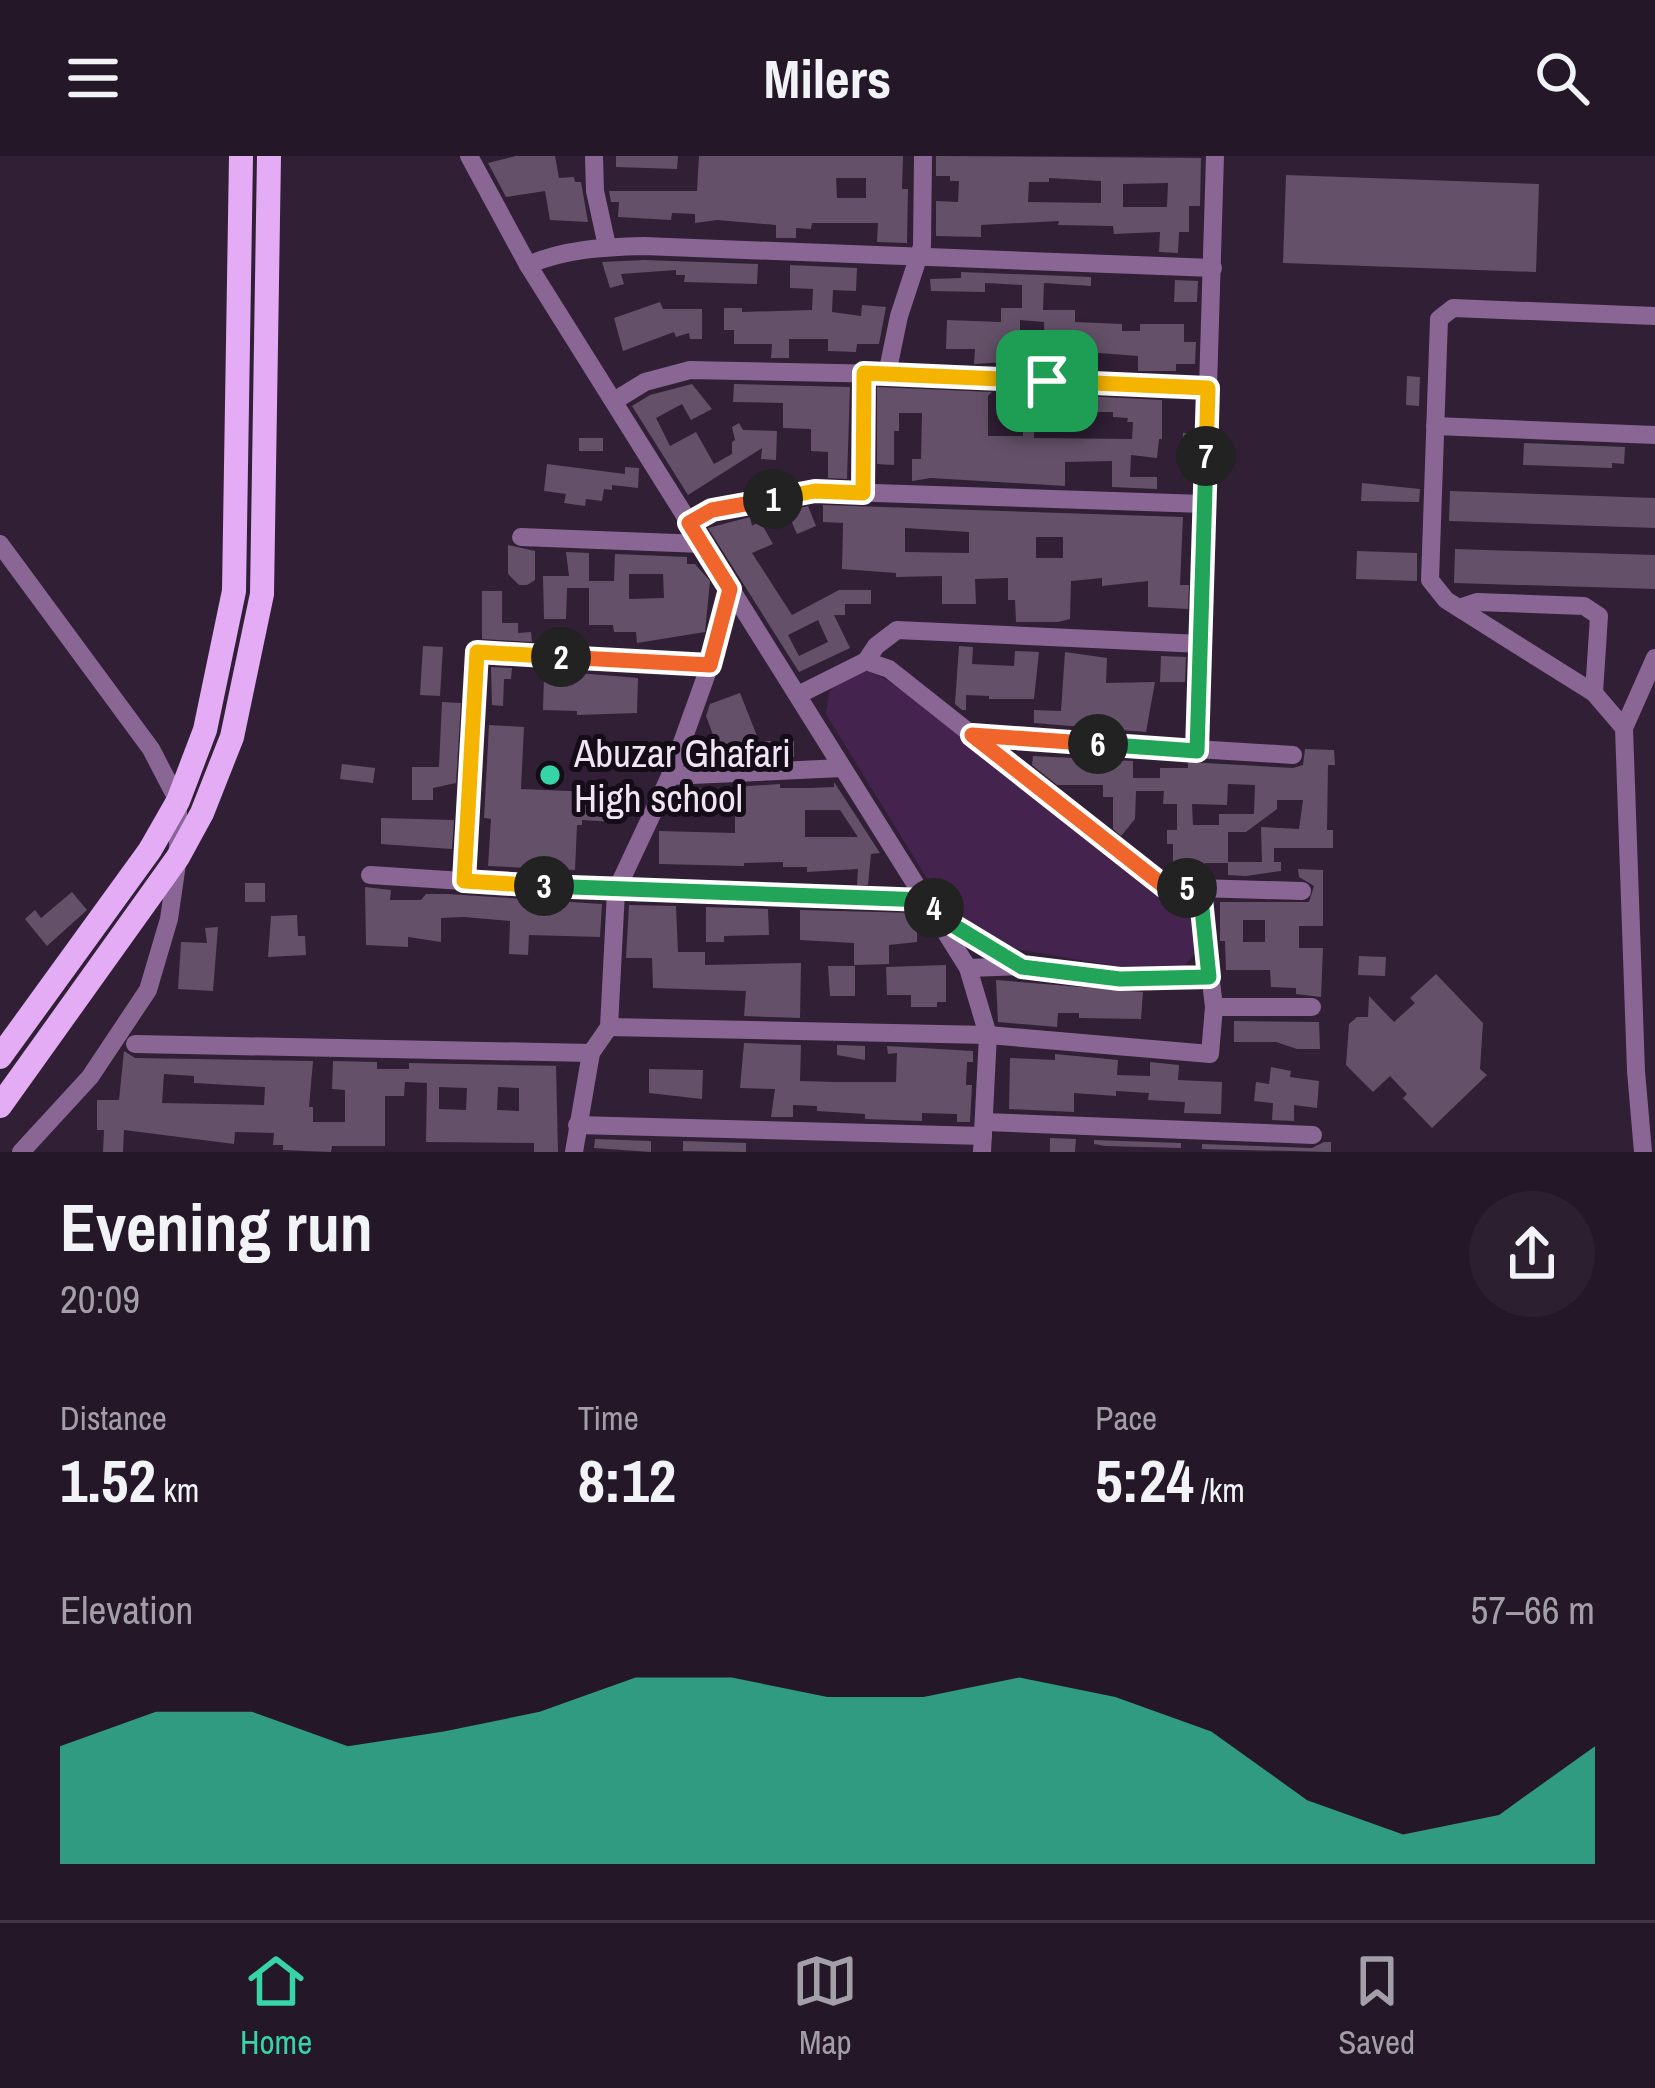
<!DOCTYPE html>
<html lang="en">
<head>
<meta charset="utf-8">
<style>
  :root { --surface:#241728; --page:#2c2030; --text:#f1f3f6; --muted:#a39fa8; --line:#413645; --accent:#36d4a6 }
  body { margin:0; font-family:"Archivo Narrow",sans-serif; background:var(--page); color:var(--text); height:100vh; display:flex; flex-direction:column; font-size:45px; white-space:nowrap }
  * { box-sizing:border-box; margin:0 }
  p { font-size:39px; color:var(--muted) }
  .icon { flex:none; width:66px; height:66px; fill:none; stroke:currentColor; stroke-width:2; stroke-linecap:round; stroke-linejoin:round }
  .map { position:relative; height:996px; overflow:hidden }
  .drawer { display:flex; flex-direction:column; background:var(--surface); flex:1 }
  .drawer>* { flex:none }
  .pin { position:absolute; display:grid; place-items:center; width:102px; height:102px; color:#fff; margin:-51px; border-radius:24px; box-shadow:0 6px 18px #0006 }
  .km { position:absolute; width:60px; height:60px; margin:-30px; border-radius:50%; background:#222; color:#fff; font-size:33px; line-height:60px; text-align:center }
  .round { display:grid; place-items:center; flex:none; width:126px; height:126px; border-radius:63px; background:var(--page) }
  .headline { display:flex; align-items:center; justify-content:space-between; height:204px; padding:0 60px }
  h1 { font-size:66px; font-weight:700; line-height:90px }
  .stats { display:grid; grid-template-columns:repeat(3,1fr); gap:18px; height:204px; padding:12px 60px }
  .stats div { display:grid; align-content:center }
  .stats b { font-size:60px; font-weight:700 }
  .stats small { font-size:33px; font-weight:400 }
  .stats p { font-size:33px }
  .chart { height:336px; padding:24px 60px }
  .chart p { display:flex; justify-content:space-between }
  .chart svg { width:100%; height:216px; margin-top:12px; fill:var(--accent); opacity:.7 }
  header { display:flex; justify-content:space-between; align-items:center; height:156px; padding:0 60px; background:var(--surface); font-size:54px; font-weight:700 }
  .tabs { display:flex; justify-content:space-around; align-items:center; height:168px; border-top:3px solid var(--line); background:var(--surface); font-size:33px; color:var(--muted) }
  .tabs a { display:grid; justify-items:center; gap:6px }
  .tabs .active { color:var(--accent) }
  .map>svg:first-child { display:block }
  .green { fill:#44244e }
  .building { fill:#645169; fill-rule:evenodd }
  .lines { fill:none; stroke-linecap:round; stroke-linejoin:round }
  .minor { stroke:#896693; stroke-width:18 }
  .major { stroke:#e5acf6; stroke-width:24 }
  .split-1-casing { stroke:#fff; stroke-width:24 }
  .split-2-casing { stroke:#fff; stroke-width:24 }
  .split-3-casing { stroke:#fff; stroke-width:24 }
  .split-4-casing { stroke:#fff; stroke-width:24 }
  .split-5-casing { stroke:#fff; stroke-width:24 }
  .split-6-casing { stroke:#fff; stroke-width:24 }
  .split-7-casing { stroke:#fff; stroke-width:24 }
  .split-8-casing { stroke:#fff; stroke-width:24 }
  .split-1 { stroke:#f5b400; stroke-width:15 }
  .split-2 { stroke:#f0652b; stroke-width:15 }
  .split-3 { stroke:#f5b400; stroke-width:15 }
  .split-4 { stroke:#22a559; stroke-width:15 }
  .split-5 { stroke:#22a559; stroke-width:15 }
  .split-6 { stroke:#f0652b; stroke-width:15 }
  .split-7 { stroke:#22a559; stroke-width:15 }
  .split-8 { stroke:#f5b400; stroke-width:15 }
  .poi-dot { fill:#36d4a6; stroke:#140c16; stroke-width:4.5 }
  .labels { text-anchor:middle; stroke-width:10; stroke-linejoin:round; paint-order:stroke }
  .poi-label { font-size:39px; fill:#f1e5f4; stroke:#140c16; text-anchor:start }
</style>
</head>
<body>
<header><svg class="icon" aria-label="menu" viewBox="0 0 24 24"><path d="M4 6h16M4 12h16M4 18h16"/></svg>Milers<svg class="icon" aria-label="search" viewBox="0 0 24 24"><circle cx="10" cy="10" r="6"/><path d="M15 15l6 6"/></svg></header>
<div class="map">
<svg width="1655" height="996" viewBox="0 0 1655 996">
  <rect width="100%" height="100%" fill="#301f35"/>
  <polygon class="green" points="870,514 898,531 1162,735 1189,741 1196,757 1197,794 1183,812 1149,816 1016,793 945,752 826,558 829,536 847,519"/>
  <g class="building">
    <polygon points="516,0 555,0 559,22 574,21 575,26 581,26 588,66 550,64 545,35 506,41 488,7"/>
    <polygon points="616,0 678,0 677,13 616,11"/>
    <path d="M 699,0 L 903,0 L 902,33 L 908,33 L 907,87 L 877,86 L 878,67 L 812,67 L 811,73 L 796,72 L 796,82 L 776,82 L 776,69 L 717,64 L 695,67 L 695,58 L 672,57 L 671,64 L 618,61 L 619,46 L 611,46 L 609,35 L 697,35 ZM 836,22 L 866,22 L 866,42 L 837,42 Z"/>
    <path d="M 936,0 L 1201,2 L 1200,50 L 1189,50 L 1189,76 L 1179,76 L 1178,97 L 1159,96 L 1160,76 L 1114,78 L 1113,70 L 1058,69 L 1059,65 L 981,69 L 981,81 L 936,80 L 936,45 L 958,46 L 959,25 L 950,25 L 950,20 L 936,20 ZM 1049,22 L 1101,25 L 1101,47 L 1028,46 L 1029,26 L 1049,26 ZM 1168,27 L 1167,51 L 1123,51 L 1123,28 Z"/>
    <polygon points="1286,19 1539,28 1536,116 1283,107"/>
    <polygon points="644,104 758,108 757,128 684,126 685,119 676,119 676,114 621,118 624,128 610,132 602,106"/>
    <polygon points="790,109 857,112 856,135 833,134 832,156 861,160 862,149 886,151 879,188 857,188 856,196 828,195 828,183 789,183 789,202 771,202 772,188 734,188 734,174 724,174 724,152 742,152 742,156 812,154 813,133 790,132"/>
    <polygon points="961,116 1091,121 1091,130 1044,127 1043,154 1075,154 1075,166 1122,168 1122,175 1140,175 1140,168 1184,168 1184,186 1196,186 1195,208 1176,208 1176,215 1138,215 1138,200 1073,195 1073,213 1051,212 1051,197 1045,197 1044,166 1020,164 1020,205 974,208 975,193 946,193 947,164 1001,166 1001,152 1022,152 1022,129 985,127 985,136 931,135 930,123 961,122"/>
    <polygon points="1175,124 1198,125 1197,146 1174,146"/>
    <polygon points="660,146 663,153 702,153 702,183 690,183 689,177 676,181 674,176 623,195 614,162"/>
    <polygon points="1407,220 1420,221 1419,250 1406,249"/>
    <polygon points="692,228 712,253 691,264 682,248 656,262 670,290 696,276 714,308 732,298 732,286 735,284 732,271 739,267 743,274 777,275 776,304 761,303 762,292 688,339 632,250 650,239"/>
    <polygon points="734,228 850,231 847,323 828,322 828,296 811,295 811,273 783,272 783,247 733,246"/>
    <path d="M 877,231 L 992,236 L 988,240 L 988,280 L 1023,280 L 1023,237 L 1162,244 L 1162,283 L 1159,283 L 1157,302 L 1131,299 L 1130,321 L 1157,321 L 1157,333 L 1112,331 L 1112,305 L 1065,306 L 1065,330 L 931,322 L 912,325 L 912,303 L 921,303 L 922,257 L 899,257 L 899,275 L 894,275 L 894,309 L 877,308 ZM 1084,256 L 1113,256 L 1113,261 L 1128,262 L 1127,266 L 1133,266 L 1132,283 L 1034,282 L 1034,261 L 1084,263 Z"/>
    <polygon points="1183,277 1193,278 1192,306 1181,305"/>
    <rect x="579" y="282" width="24" height="13"/>
    <polygon points="1524,287 1625,291 1624,308 1612,307 1612,312 1523,309"/>
    <polygon points="547,308 625,318 625,311 639,312 638,332 612,329 612,334 604,333 602,345 586,343 585,350 564,347 566,338 544,335"/>
    <polygon points="1362,327 1420,333 1419,346 1361,345"/>
    <polygon points="1450,335 1655,342 1655,372 1449,365"/>
    <path d="M 823,349 L 1183,361 L 1180,429 L 1189,429 L 1188,453 L 1148,451 L 1148,425 L 1102,430 L 1102,422 L 1071,425 L 1070,463 L 1058,466 L 1016,466 L 1015,444 L 1008,444 L 1008,422 L 975,423 L 976,448 L 942,448 L 942,420 L 896,421 L 896,417 L 842,413 L 843,367 L 823,366 ZM 905,372 L 969,376 L 969,397 L 905,396 ZM 1036,381 L 1063,381 L 1063,402 L 1036,402 Z"/>
    <polygon points="808,350 816,370 797,378 787,355"/>
    <path d="M 750,361 L 752,370 L 760,365 L 773,388 L 752,397 L 792,459 L 839,434 L 871,434 L 871,448 L 845,448 L 845,459 L 834,459 L 850,492 L 799,516 L 708,372 ZM 818,464 L 828,486 L 799,500 L 788,479 Z"/>
    <polygon points="508,389 535,395 535,424 527,429 519,429 508,418"/>
    <polygon points="1455,393 1655,399 1655,433 1454,427"/>
    <polygon points="1357,395 1417,397 1417,425 1356,423"/>
    <path d="M 566,396 L 589,397 L 589,425 L 614,425 L 615,398 L 687,401 L 687,408 L 695,408 L 710,425 L 705,476 L 637,487 L 636,476 L 614,476 L 613,469 L 589,469 L 589,432 L 567,432 L 566,463 L 544,463 L 543,420 L 569,420 ZM 629,418 L 663,418 L 664,442 L 629,443 Z"/>
    <polygon points="482,435 502,435 502,467 518,467 518,477 531,476 532,486 482,483"/>
    <polygon points="423,490 443,491 440,540 420,539"/>
    <polygon points="959,490 973,491 972,508 1014,510 1015,495 1039,496 1034,543 989,543 989,540 966,539 966,554 962,554 955,548"/>
    <polygon points="1065,496 1107,502 1106,527 1155,526 1146,576 1034,567 1034,554 1061,555"/>
    <polygon points="1161,500 1186,501 1185,526 1160,526"/>
    <polygon points="491,511 512,512 511,523 504,523 503,550 492,549"/>
    <polygon points="578,517 638,522 637,557 577,559 577,555 543,554 544,519"/>
    <polygon points="740,537 759,585 794,585 794,601 755,603 755,587 721,600 706,560 710,548"/>
    <polygon points="442,546 461,547 456,627 433,632 433,644 412,644 412,611 439,611"/>
    <polygon points="489,569 524,571 521,633 616,637 615,666 582,664 582,669 577,669 575,714 488,710 491,663 484,662"/>
    <path d="M 1305,593 L 1334,594 L 1335,609 L 1328,609 L 1327,674 L 1333,674 L 1333,692 L 1274,692 L 1274,706 L 1281,706 L 1281,715 L 1246,720 L 1228,719 L 1228,706 L 1262,706 L 1261,671 L 1299,673 L 1303,644 L 1277,644 L 1277,653 L 1246,676 L 1228,676 L 1228,707 L 1205,707 L 1205,719 L 1173,718 L 1173,688 L 1167,688 L 1167,674 L 1177,674 L 1177,648 L 1163,648 L 1164,635 L 1136,635 L 1135,663 L 1121,680 L 1113,673 L 1113,641 L 1103,641 L 1103,629 L 1057,629 L 1032,609 L 1033,600 L 1133,605 L 1133,622 L 1160,622 L 1160,612 L 1188,612 L 1188,606 L 1293,612 L 1303,609 ZM 1228,628 L 1255,629 L 1254,658 L 1219,658 L 1219,669 L 1193,669 L 1192,648 L 1227,649 Z"/>
    <polygon points="342,608 375,612 373,627 340,623"/>
    <path d="M 834,626 L 880,697 L 871,698 L 868,729 L 857,729 L 858,713 L 807,716 L 807,711 L 783,711 L 783,706 L 744,707 L 744,710 L 659,708 L 659,675 L 735,677 L 735,631 L 780,628 L 780,632 L 810,632 L 834,631 ZM 805,654 L 840,654 L 858,681 L 805,681 Z"/>
    <polygon points="708,632 709,657 683,657 683,633"/>
    <polygon points="381,662 454,664 452,693 381,688"/>
    <path d="M 1298,713 L 1323,714 L 1323,770 L 1299,770 L 1299,792 L 1323,792 L 1321,841 L 1296,838 L 1296,832 L 1271,831 L 1270,814 L 1226,814 L 1225,785 L 1220,785 L 1220,746 L 1309,746 L 1314,730 L 1299,721 ZM 1243,764 L 1265,764 L 1265,786 L 1243,786 Z"/>
    <rect x="245" y="727" width="20" height="19"/>
    <polygon points="365,731 391,734 390,744 421,744 426,738 447,738 602,748 600,781 529,779 528,799 509,798 510,765 464,761 441,762 441,786 408,781 408,791 366,789"/>
    <polygon points="72,736 87,754 47,790 25,763 35,754 41,762"/>
    <polygon points="629,749 676,750 678,796 705,796 705,809 801,807 800,862 744,860 746,835 653,832 652,802 626,802"/>
    <polygon points="706,751 768,753 769,779 724,780 724,786 706,786"/>
    <polygon points="800,754 917,757 917,786 889,789 889,808 854,809 854,787 800,784"/>
    <polygon points="297,759 298,780 305,780 306,799 268,801 271,760"/>
    <polygon points="218,771 213,835 178,833 181,786 207,787 205,772"/>
    <polygon points="1359,800 1386,801 1385,820 1358,819"/>
    <polygon points="946,809 946,846 937,846 937,851 911,851 911,839 887,839 886,811"/>
    <polygon points="828,810 855,810 855,840 830,840"/>
    <polygon points="1436,818 1483,867 1480,913 1487,919 1432,972 1403,942 1407,938 1390,920 1373,936 1346,909 1349,868 1357,861 1368,861 1369,840 1394,866 1415,847 1410,842"/>
    <polygon points="996,824 1143,836 1141,863 1079,862 1079,857 1058,857 1057,871 998,866"/>
    <polygon points="1234,865 1319,866 1320,893 1297,893 1276,886 1234,886"/>
    <polygon points="744,887 801,889 800,925 836,926 896,926 897,897 888,898 887,890 973,895 973,906 967,906 966,929 972,929 970,966 957,966 957,958 922,957 922,965 865,963 865,958 817,955 817,950 793,949 793,961 771,961 775,933 740,932"/>
    <polygon points="837,889 865,890 865,904 837,899"/>
    <path d="M 124,895 L 135,902 L 313,905 L 309,951 L 313,951 L 313,966 L 345,966 L 345,934 L 332,933 L 333,905 L 377,906 L 377,913 L 409,913 L 409,907 L 567,910 L 556,910 L 558,996 L 534,996 L 534,987 L 426,986 L 427,927 L 405,926 L 404,940 L 385,940 L 385,990 L 332,990 L 331,996 L 283,994 L 283,989 L 273,989 L 274,977 L 235,976 L 234,988 L 124,974 L 123,996 L 103,996 L 104,974 L 97,974 L 97,944 L 119,944 ZM 164,918 L 194,920 L 194,927 L 265,931 L 264,949 L 162,947 ZM 439,931 L 467,932 L 466,954 L 439,953 ZM 498,931 L 519,932 L 519,955 L 497,954 Z"/>
    <polygon points="1055,898 1118,904 1117,919 1150,920 1150,906 1179,909 1178,924 1222,926 1221,958 1184,957 1185,946 1148,944 1149,937 1116,935 1116,940 1074,937 1074,956 1009,953 1010,902 1055,904"/>
    <polygon points="1271,911 1291,915 1290,921 1319,925 1317,952 1294,949 1294,965 1272,964 1273,947 1254,945 1256,926 1269,928"/>
    <polygon points="649,913 703,914 702,943 649,937"/>
    <polygon points="1050,982 1076,983 1075,996 1050,996"/>
    <polygon points="595,983 651,985 651,996 594,992"/>
    <polygon points="1094,984 1181,987 1181,992 1105,990 1094,988"/>
    <polygon points="683,985 746,987 746,996 683,995"/>
    <polygon points="1324,986 1331,986 1331,996 1202,993 1202,988 1312,992"/>
  </g>
  <g class="lines">
    <g class="minor">
      <polyline points="469,0 528,109 968,812 988,879 982,996"/>
      <polyline points="594,0 595,35 607,90"/>
      <path d="M 528,109 C 564,93 605,91 644,90 L 1213,112"/>
      <polyline points="887,218 899,160 922,90 923,0"/>
      <polyline points="614,245 645,226 690,214 887,218 1208,232"/>
      <polyline points="1435,270 1655,279"/>
      <polyline points="863,337 864,217"/>
      <polyline points="689,367 712,354 815,335 1204,348"/>
      <polyline points="521,381 702,388"/>
      <polyline points="0,388 151,593 178,645 178,701 169,763 148,834 90,921 21,996"/>
      <polyline points="1459,452 1477,446 1584,450 1599,460 1594,537"/>
      <polyline points="866,505 876,490 897,474 1201,488"/>
      <polyline points="798,539 866,505 889,513 1164,731 1302,735"/>
      <polyline points="1624,572 1594,537 1446,444 1430,424 1439,163 1453,152 1655,160"/>
      <polyline points="972,579 1293,599"/>
      <polyline points="1197,595 1215,0"/>
      <polyline points="670,620 842,612"/>
      <polyline points="370,719 616,735 925,744 956,771 1022,810"/>
      <polyline points="464,725 477,496 710,509"/>
      <polyline points="968,812 1022,810 1120,823 1209,821"/>
      <polyline points="1214,851 1312,851"/>
      <polyline points="609,871 988,879 1210,898 1214,851 1200,733"/>
      <polyline points="135,888 591,897"/>
      <polyline points="984,966 1313,979"/>
      <polyline points="577,969 983,980"/>
      <polyline points="574,996 591,897 609,871 616,735 670,620 711,506 730,433"/>
      <polyline points="1643,996 1636,915 1624,572 1655,502"/>
    </g>
    <g class="major">
      <polyline points="0,901 150,694 178,645 205,574 234,435 241,0"/>
      <polyline points="0,950 178,701 202,657 232,581 262,438 269,0"/>
    </g>
  </g>
  <g class="lines">
    <defs>
      <polyline id="split-1" points="773,343 815,335 863,337 864,217 1047,225"/>
      <polyline id="split-2" points="561,501 710,509 730,433 689,367 712,354 773,343"/>
      <polyline id="split-3" points="544,730 464,725 477,496 561,501"/>
      <polyline id="split-4" points="544,730 925,744 934,752"/>
      <polyline id="split-5" points="934,752 956,771 1022,811 1120,823 1209,821 1200,733 1187,732"/>
      <polyline id="split-6" points="1098,588 972,579 1165,731 1187,732"/>
      <polyline id="split-7" points="1098,588 1197,595 1206,300"/>
      <polyline id="split-8" points="1047,225 1208,232 1206,300"/>
    </defs>
    <use href="#split-1" class="split-1-casing"/>
    <use href="#split-2" class="split-2-casing"/>
    <use href="#split-3" class="split-3-casing"/>
    <use href="#split-4" class="split-4-casing"/>
    <use href="#split-5" class="split-5-casing"/>
    <use href="#split-6" class="split-6-casing"/>
    <use href="#split-7" class="split-7-casing"/>
    <use href="#split-8" class="split-8-casing"/>
    <use href="#split-1" class="split-1"/>
    <use href="#split-2" class="split-2"/>
    <use href="#split-3" class="split-3"/>
    <use href="#split-4" class="split-4"/>
    <use href="#split-5" class="split-5"/>
    <use href="#split-6" class="split-6"/>
    <use href="#split-7" class="split-7"/>
    <use href="#split-8" class="split-8"/>
  </g>
  <circle class="poi-dot" cx="550" cy="619" r="12"/>
  <g class="labels">
    <g class="poi-label">
      <text x="574" y="611">Abuzar Ghafari<tspan x="574" dy="45">High school</tspan></text>
    </g>
  </g>
</svg>
<div class="pin" style="left:1047px;top:225px;background:#1e9e55"><svg class="icon" aria-label="arrive" viewBox="0 0 24 24"><path d="M6 21V4h12l-3 4 3 4H6"/></svg></div>
<b class="km" style="left:773px;top:343px">1</b>
<b class="km" style="left:561px;top:501px">2</b>
<b class="km" style="left:544px;top:730px">3</b>
<b class="km" style="left:934px;top:752px">4</b>
<b class="km" style="left:1187px;top:732px">5</b>
<b class="km" style="left:1098px;top:588px">6</b>
<b class="km" style="left:1206px;top:300px">7</b>
</div>
<section class="drawer">
<div class="headline"><div><h1>Evening run</h1><p>20:09</p></div><a class="round"><svg class="icon" aria-label="share" viewBox="0 0 24 24"><path d="M12 15V3M7 8l5-5 5 5M5 13v7h14v-7"/></svg></a></div>
<div class="stats">
<div><p>Distance</p><b>1.52<small> km</small></b></div>
<div><p>Time</p><b>8:12</b></div>
<div><p>Pace</p><b>5:24<small> /km</small></b></div>
</div>
<div class="chart"><p><span>Elevation</span>57–66 m</p>
<svg viewBox="0 0 160 44" preserveAspectRatio="none"><path d="M0 44V20L10 13L20 13L30 20L40 17L50 13L60 6L70 6L80 10L90 10L100 6L110 10L120 17L130 31L140 38L150 34L160 20V44z"/></svg>
</div>
</section>
<nav class="tabs">
<a class="active"><svg class="icon" aria-label="home" viewBox="0 0 24 24"><path d="M3 11l9-7 9 7M6 9v11h12V9"/></svg>Home</a>
<a><svg class="icon" aria-label="map" viewBox="0 0 24 24"><path d="M3 6l6-2 6 2 6-2v14l-6 2-6-2-6 2zM9 4v14M15 6v14"/></svg>Map</a>
<a><svg class="icon" aria-label="saved" viewBox="0 0 24 24"><path d="M7 4h10v16l-5-4-5 4z"/></svg>Saved</a>
</nav>
</body>
</html>
